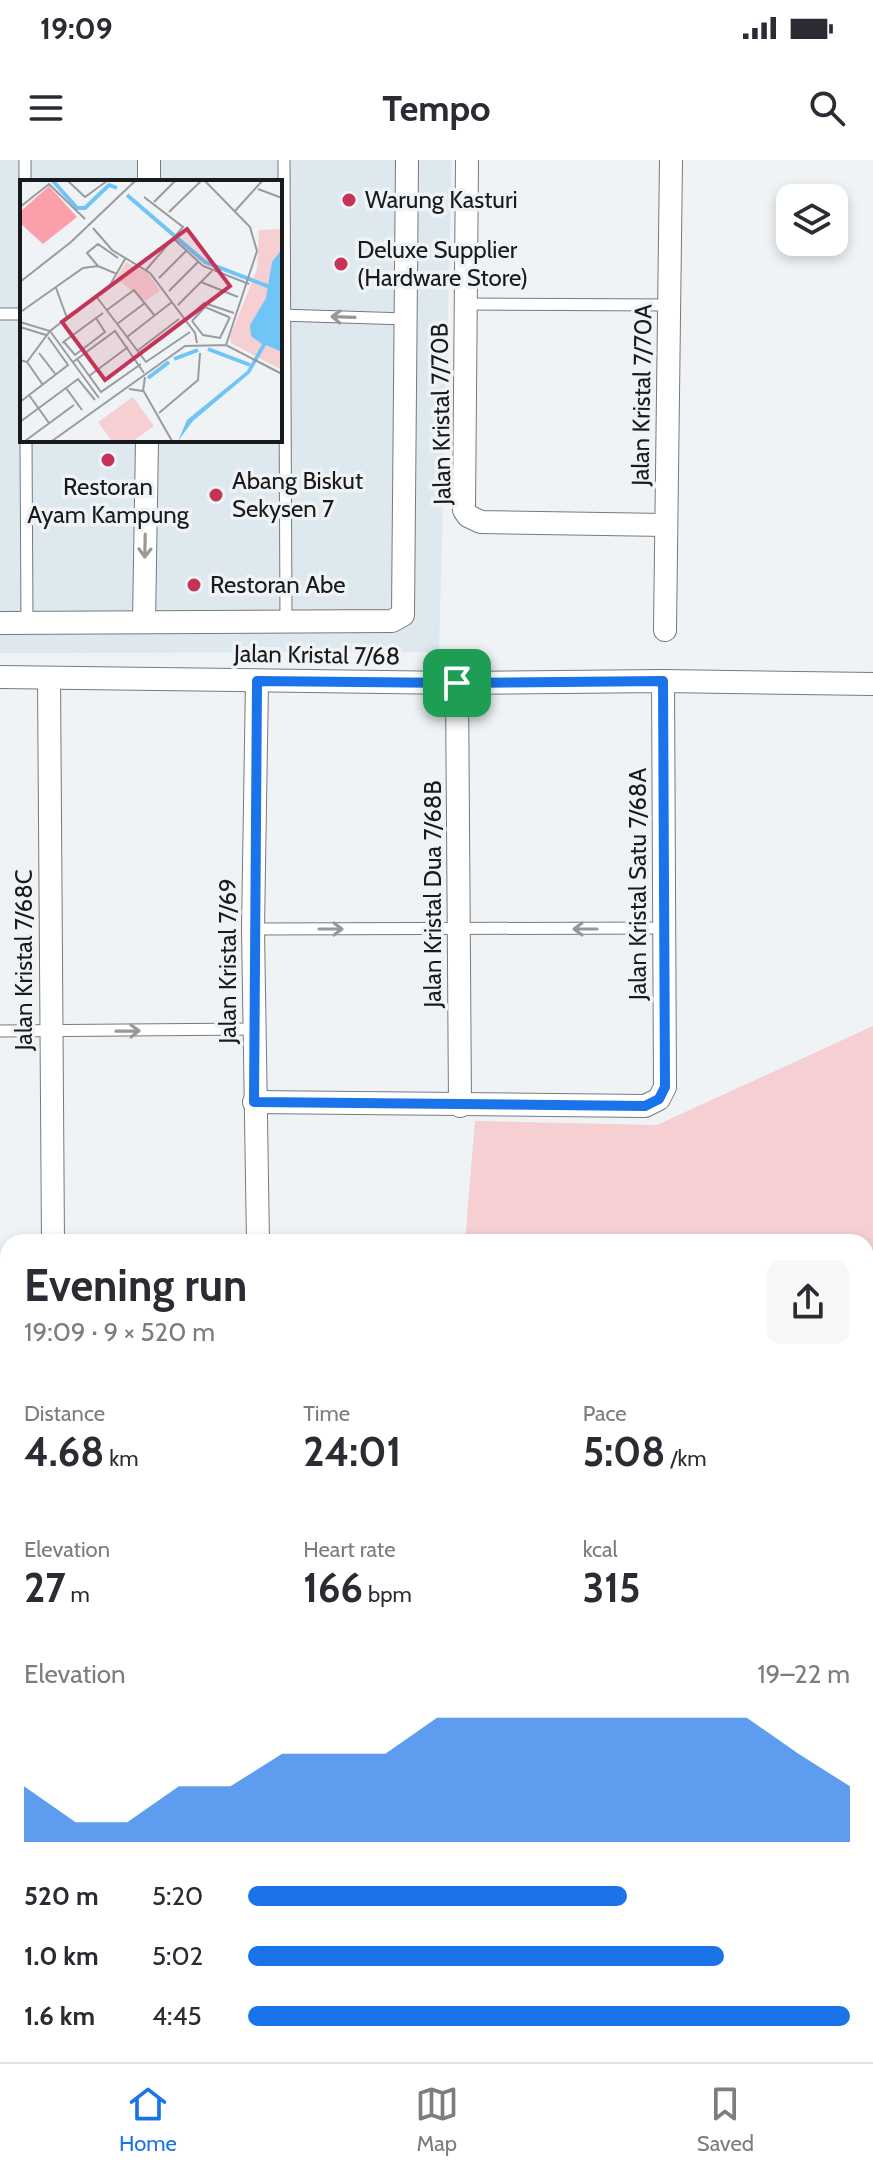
<!DOCTYPE html>
<html lang="en">
<head>
<meta charset="utf-8">
<style>
  :root { --surface:#fff; --page:#f7f7f7; --text:#2b2b33; --muted:#7c7c81; --line:#e1e1e2; --accent:#1a73e8 }
  body { margin:0; font-family:Cabin,sans-serif; background:var(--page); color:var(--text); height:100vh; display:flex; flex-direction:column; font-size:30px; white-space:nowrap }
  * { box-sizing:border-box; margin:0 }
  p { font-size:26px; color:var(--muted) }
  .icon { flex:none; width:44px; height:44px; fill:none; stroke:currentColor; stroke-width:2; stroke-linecap:round; stroke-linejoin:round }
  .map { position:relative; flex:1; overflow:hidden }
  .drawer { position:absolute; left:0px; top:1074px; width:874px; height:828px; display:flex; flex-direction:column; background:var(--surface); border-radius:24px 24px 0 0; box-shadow:0 4px 12px #0003 }
  .drawer>* { flex:none }
  .controls { position:absolute; left:776px; top:24px; display:grid; gap:16px }
  .controls a { display:grid; place-items:center; width:72px; height:72px; border-radius:16px; background:var(--surface); box-shadow:0 4px 12px #0003; font-size:40px }
  .pin { position:absolute; display:grid; place-items:center; width:68px; height:68px; color:#fff; margin:-34px; border-radius:16px; box-shadow:0 4px 12px #0006 }
  .round { display:grid; place-items:center; flex:none; width:84px; height:84px; border-radius:16px; background:var(--page) }
  .overview { display:flex; align-items:center; justify-content:space-between; height:136px; padding:0 24px }
  h1 { font-size:44px; font-weight:800; line-height:60px }
  .stats { display:grid; grid-template-columns:repeat(3,1fr); gap:12px; height:136px; padding:8px 24px }
  .stats div { display:grid; align-content:center }
  .stats b { font-size:40px; font-weight:800 }
  .stats small { font-size:22px; font-weight:400 }
  .stats p { font-size:22px }
  .chart { height:224px; padding:16px 24px }
  .chart p { display:flex; justify-content:space-between }
  .chart svg { width:100%; height:144px; margin-top:8px; fill:var(--accent); opacity:.7 }
  ul { padding:0 24px; list-style:none; font-size:26px }
  li { display:grid; grid-template-columns:128px 96px 1fr; align-items:center; height:60px }
  li i { height:20px; border-radius:10px; background:var(--accent) }
  .status { display:flex; justify-content:space-between; align-items:center; height:56px; padding:0 40px; background:var(--surface); direction:ltr }
  .status svg { height:22px; fill:currentColor }
  header { display:flex; justify-content:space-between; align-items:center; height:104px; padding:0 24px; background:var(--surface); font-size:36px; font-weight:800 }
  .dock { display:flex; justify-content:space-around; align-items:center; height:112px; border-top:2px solid var(--line); background:var(--surface); font-size:22px; color:var(--muted) }
  .dock a { display:grid; justify-items:center; gap:4px }
  .dock .on { color:var(--accent) }
  .map>svg:first-child { display:block }
  .built { fill:#dde8ef; fill-rule:evenodd }
  .green { fill:#f5cfd2 }
  .lines { fill:none; stroke-linecap:round; stroke-linejoin:round }
  .stream { stroke:#6fc5f6; stroke-width:6 }
  .service-casing { stroke:#777a7d; stroke-width:13 }
  .minor-casing { stroke:#777a7d; stroke-width:24 }
  .tertiary-casing { stroke:#777a7d; stroke-width:30 }
  .service { stroke:#fff; stroke-width:11 }
  .minor { stroke:#fff; stroke-width:22 }
  .tertiary { stroke:#fff; stroke-width:28 }
  .oneway { stroke:#989898 }
  .route-casing { stroke:#fff; stroke-width:16 }
  .route { stroke:#1a73e8; stroke-width:10 }
  .poi-dot { fill:#c43456; stroke:#eff3f5; stroke-width:3 }
  .labels { text-anchor:middle; stroke-width:7; stroke-linejoin:round; paint-order:stroke }
  .poi-label { font-size:24px; fill:#191a1b; stroke:#eff3f5; text-anchor:start }
  .street-label { font-size:24px; fill:#191a1b; stroke:#eff3f5 }
  .inset-river { fill:none; stroke:#6fc5f6; stroke-width:4 }
  .inset-road { fill:none; stroke:#999c9e; stroke-width:2 }
  .view { fill:#c43456; fill-opacity:0.15; stroke:#c43456; stroke-width:4 }
  .inset-edge { fill:none; stroke:#191a1b; stroke-width:4 }
</style>
</head>
<body>
<div class="status"><b>19:09</b><svg viewBox="0 0 49 12"><path d="M0 12V9h3v3zM5 12V6h3v6zM10 12V3h3v9zM15 12V0h3v12zM26 1h20v11H26zM47 4h2v5h-2z"/></svg></div>
<header><svg class="icon" aria-label="menu" viewBox="0 0 24 24"><path d="M4 6h16M4 12h16M4 18h16"/></svg>Tempo<svg class="icon" aria-label="search" viewBox="0 0 24 24"><circle cx="10" cy="10" r="6"/><path d="M15 15l6 6"/></svg></header>
<div class="map">
<svg width="873" height="1902" viewBox="0 0 873 1902">
  <rect width="100%" height="100%" fill="#eff3f5"/>
  <g class="built">
    <path d="M 0,0 L 452,0 L 439,492 L 0,493 ZM 22,22 L 280,22 L 280,280 L 22,280 Z"/>
    <polygon points="873,1181 873,1604 866,1560 866,1185"/>
  </g>
  <polygon class="green" points="873,866 873,1127 866,1130 866,1082 465,1082 475,961 657,965"/>
  <g class="lines">
    <polyline class="stream" points="297,1902 310,1894"/>
    <defs>
      <g id="service">
        <polyline points="284,0 286,462"/>
        <polyline points="25,22 25,0"/>
        <polyline points="466,144 669,145"/>
        <polyline points="0,154 22,154"/>
        <polyline points="280,155 406,159"/>
        <polyline points="26,280 27,463"/>
        <polyline points="253,769 663,768"/>
        <polyline points="0,871 253,869"/>
        <polyline points="866,1671 873,1669"/>
        <polyline points="0,1746 8,1759"/>
        <polyline points="94,1894 99,1902"/>
      </g>
      <g id="minor">
        <polyline points="467,0 464,350 468,356 481,362 666,365"/>
        <polyline points="149,22 149,0"/>
        <polyline points="144,462 147,280"/>
        <polyline points="0,463 392,461 403,455 407,0"/>
        <polyline points="665,470 671,0"/>
        <polyline points="0,517 457,523 663,521 873,524"/>
        <polyline points="49,518 53,1082"/>
        <polyline points="257,521 253,769 258,1082"/>
        <polyline points="457,523 460,946"/>
        <polyline points="254,942 645,946 659,939 665,927 663,521"/>
        <polyline points="0,1294 8,1369"/>
        <polyline points="0,1546 8,1540"/>
        <polyline points="866,1704 873,1762"/>
        <polyline points="0,1792 8,1787"/>
        <polyline points="184,1902 194,1894"/>
      </g>
      <g id="tertiary">
        <polyline points="866,1162 873,1158"/>
        <polyline points="0,1220 8,1220"/>
      </g>
    </defs>
    <use href="#service" class="service-casing"/>
    <use href="#minor" class="minor-casing"/>
    <use href="#tertiary" class="tertiary-casing"/>
    <use href="#service" class="service"/>
    <use href="#minor" class="minor"/>
    <use href="#tertiary" class="tertiary"/>
  </g>
  <defs><path id="oneway-shaft" d="M-6 0H5M1.5-3L5.5 0L1.5 3" fill="none" stroke-width="1.6" stroke-linecap="round" stroke-linejoin="round" transform="scale(2)"/></defs>
  <g class="oneway">
    <use href="#oneway-shaft" transform="translate(343 157) rotate(-178)"/>
    <use href="#oneway-shaft" transform="translate(145 386) rotate(91)"/>
    <use href="#oneway-shaft" transform="translate(331 769)"/>
    <use href="#oneway-shaft" transform="translate(585 769) rotate(180)"/>
    <use href="#oneway-shaft" transform="translate(128 871) rotate(-1)"/>
  </g>
  <g class="lines">
    <defs>
      <polygon id="route" points="257,521 457,523 663,521 665,927 659,939 645,946 254,942"/>
    </defs>
    <use href="#route" class="route-casing"/>
    <use href="#route" class="route"/>
  </g>
  <g class="poi-dot">
    <circle cx="349" cy="40" r="8"/>
    <circle cx="341" cy="104" r="8"/>
    <circle cx="108" cy="300" r="8"/>
    <circle cx="216" cy="335" r="8"/>
    <circle cx="194" cy="425" r="8"/>
  </g>
  <g class="labels">
    <g class="poi-label">
      <text x="365" y="48">Warung Kasturi</text>
      <text x="357" y="98">Deluxe Supplier<tspan x="357" dy="28">(Hardware Store)</tspan></text>
      <text x="232" y="329">Abang Biskut<tspan x="232" dy="28">Sekysen 7</tspan></text>
      <text x="108" y="335" text-anchor="middle">Restoran<tspan x="108" dy="28">Ayam Kampung</tspan></text>
      <text x="210" y="433">Restoran Abe</text>
    </g>
    <g class="street-label">
      <text transform="translate(642 235) rotate(-89)" y="8">Jalan Kristal 7/70A</text>
      <text transform="translate(441 254) rotate(-91)" y="8">Jalan Kristal 7/70B</text>
      <text transform="translate(317 495) rotate(1)" y="8">Jalan Kristal 7/68</text>
      <text transform="translate(638 724) rotate(-90)" y="8">Jalan Kristal Satu 7/68A</text>
      <text transform="translate(433 734) rotate(-90)" y="8">Jalan Kristal Dua 7/68B</text>
      <text transform="translate(24 800) rotate(-90)" y="8">Jalan Kristal 7/68C</text>
      <text transform="translate(228 801) rotate(-90)" y="8">Jalan Kristal 7/69</text>
    </g>
  </g>
  <g transform="translate(20 20)">
    <rect width="262" height="262" fill="#eff3f5"/>
    <path d="M 262,49 L 262,190 L 211,163 L 210,157 L 237,89 L 239,50 ZM 106,82 L 128,93 L 140,111 L 125,121 L 96,98 ZM 113,217 L 134,246 L 113,261 L 92,261 L 78,242 Z" fill="#f5cfd2"/>
    <path d="M 29,6 L 57,37 L 23,64 L 0,43 L 0,32 Z" fill="#fba0ab"/>
    <path d="M 262,69 L 262,172 L 246,165 L 230,193 L 173,241 L 158,261 L 167,240 L 227,191 L 242,164 L 231,156 L 230,145 L 246,118 L 252,82 Z" fill="#6fc5f6"/>
    <path class="inset-river" d="M 33,1 L 57,28 L 65,28 L 89,5 L 97,8M 107,15 L 185,82 L 250,107M 188,169 L 230,185M 154,179 L 178,170M 128,198 L 149,182"/>
    <path class="inset-road" d="M 48,1 L 65,17 L 87,1M 185,1 L 230,47 L 237,71 L 206,165M 238,9 L 262,18M 124,17 L 163,47 L 126,90M 134,22 L 155,1M 0,27 L 29,4 L 65,39M 215,31 L 242,1M 149,32 L 181,1M 73,48 L 92,70 L 130,93 L 175,153 L 177,163M 154,59 L 183,86 L 229,104M 78,86 L 67,73 L 78,64 L 98,78M 139,98 L 166,71M 0,102 L 51,62 L 115,1M 181,102 L 218,117M 36,108 L 47,138M 149,111 L 178,82M 76,116 L 126,182 L 170,152M 158,125 L 192,91M 87,130 L 114,110 L 135,136M 2,131 L 63,88 L 78,86 L 97,94M 166,140 L 184,123 L 214,133M 172,141 L 183,155 L 200,158 L 210,137M 172,141 L 185,127 L 209,137M 0,142 L 30,151 L 79,218M 97,144 L 125,123M 0,147 L 26,155M 107,157 L 152,122M 44,162 L 55,175 L 85,152 L 76,138M 42,163 L 83,133M 117,171 L 159,139M 19,173 L 36,195M 57,179 L 81,212 L 121,184M 0,180 L 7,182 L 23,205M 7,182 L 30,151 L 90,105 L 105,79M 53,182 L 95,151 L 124,193M 69,196 L 108,167M 46,208 L 62,230M 109,209 L 123,211 L 125,197M 123,210 L 152,261M 9,215 L 29,243M 0,222 L 48,185 L 28,157M 139,233 L 178,200 L 180,173M 0,242 L 58,199 L 75,220M 5,261 L 54,225M 32,261 L 165,166 L 206,165 L 262,194"/>
    <path class="view" d="M 167,49 L 210,106 L 85,200 L 42,142 Z"/>
    <rect width="262" height="262" class="inset-edge"/>
  </g>
</svg>
<div class="controls">
<a><svg class="icon" aria-label="layers" viewBox="0 0 24 24"><path d="M12 4l9 5-9 5-9-5zM3 14l9 5 9-5"/></svg></a>
</div>
<div class="pin" style="left:457px;top:523px;background:#1e9e55"><svg class="icon" aria-label="arrive" viewBox="0 0 24 24"><path d="M6 21V4h12l-3 4 3 4H6"/></svg></div>
<section class="drawer">
<div class="overview"><div><h1>Evening run</h1><p>19:09 · 9 × 520 m</p></div><a class="round"><svg class="icon" aria-label="share" viewBox="0 0 24 24"><path d="M12 15V3M7 8l5-5 5 5M5 13v7h14v-7"/></svg></a></div>
<div class="stats">
<div><p>Distance</p><b>4.68<small> km</small></b></div>
<div><p>Time</p><b>24:01</b></div>
<div><p>Pace</p><b>5:08<small> /km</small></b></div>
</div>
<div class="stats">
<div><p>Elevation</p><b>27<small> m</small></b></div>
<div><p>Heart rate</p><b>166<small> bpm</small></b></div>
<div><p>kcal</p><b>315</b></div>
</div>
<div class="chart"><p><span>Elevation</span>19–22 m</p>
<svg viewBox="0 0 160 44" preserveAspectRatio="none"><path d="M0 44V27L10 38L20 38L30 27L40 27L50 17L60 17L70 17L80 6L90 6L100 6L110 6L120 6L130 6L140 6L150 17L160 27V44z"/></svg>
</div>
<ul>
<li><b>520 m</b>5:20<i style="width:63%"></i></li>
<li><b>1.0 km</b>5:02<i style="width:79%"></i></li>
<li><b>1.6 km</b>4:45<i style="width:100%"></i></li>
</ul>
</section>
</div>
<nav class="dock">
<a class="on"><svg class="icon" aria-label="home" viewBox="0 0 24 24"><path d="M3 11l9-7 9 7M6 9v11h12V9"/></svg>Home</a>
<a><svg class="icon" aria-label="map" viewBox="0 0 24 24"><path d="M3 6l6-2 6 2 6-2v14l-6 2-6-2-6 2zM9 4v14M15 6v14"/></svg>Map</a>
<a><svg class="icon" aria-label="saved" viewBox="0 0 24 24"><path d="M7 4h10v16l-5-4-5 4z"/></svg>Saved</a>
</nav>
</body>
</html>
